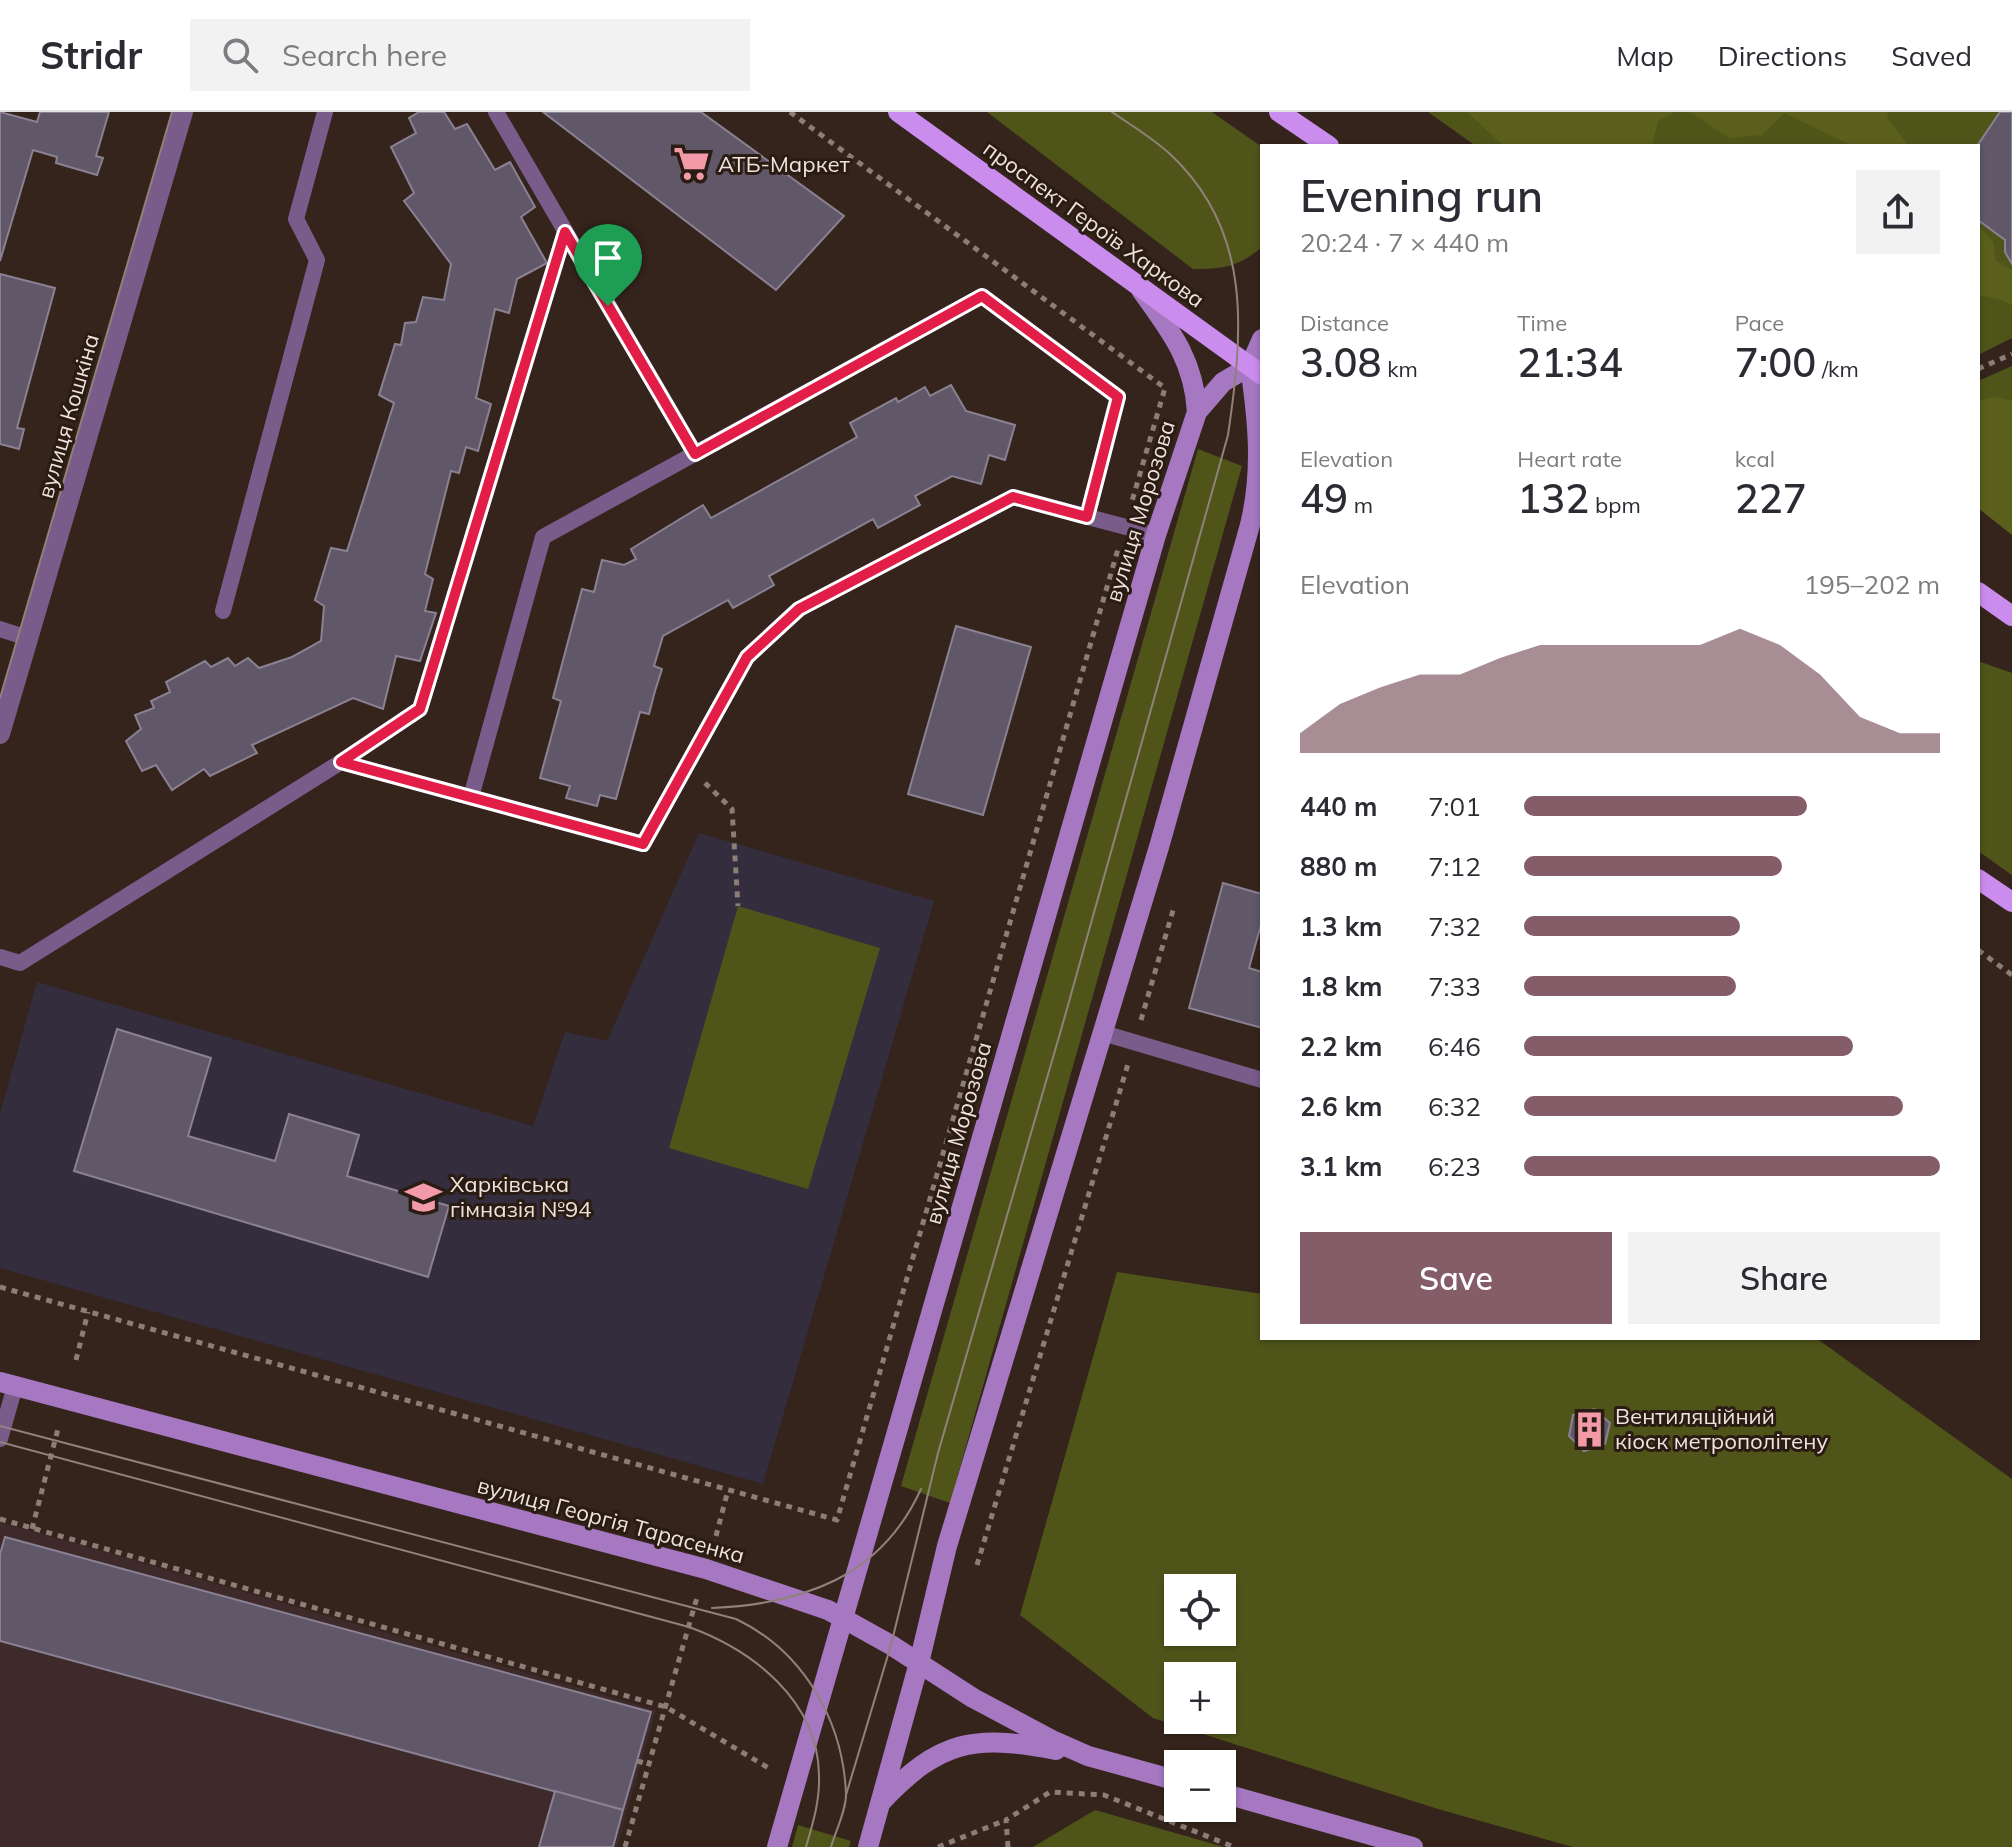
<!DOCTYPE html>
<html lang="en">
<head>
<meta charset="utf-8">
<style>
  :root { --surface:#fff; --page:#f2f2f3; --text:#2b2b33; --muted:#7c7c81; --line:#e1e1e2; --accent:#855d68 }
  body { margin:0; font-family:Mulish,sans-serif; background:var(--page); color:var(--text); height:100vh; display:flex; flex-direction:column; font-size:30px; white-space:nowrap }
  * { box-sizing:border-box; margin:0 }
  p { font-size:26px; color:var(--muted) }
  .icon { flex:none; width:44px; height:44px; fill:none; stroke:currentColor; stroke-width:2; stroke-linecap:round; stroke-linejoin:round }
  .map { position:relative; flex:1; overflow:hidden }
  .details { position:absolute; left:1260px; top:32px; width:720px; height:1196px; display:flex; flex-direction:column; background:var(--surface); border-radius:0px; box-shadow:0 2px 6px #0004 }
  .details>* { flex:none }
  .tools { position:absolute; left:1164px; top:1462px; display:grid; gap:16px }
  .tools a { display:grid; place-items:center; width:72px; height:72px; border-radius:0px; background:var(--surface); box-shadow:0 2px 6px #0004; font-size:40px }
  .pin { position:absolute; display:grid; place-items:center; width:68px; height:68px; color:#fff; margin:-82px -34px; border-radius:50% 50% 50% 0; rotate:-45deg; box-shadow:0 0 8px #0007 }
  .pin .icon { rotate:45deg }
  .round { display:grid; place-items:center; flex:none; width:84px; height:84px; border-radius:0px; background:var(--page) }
  .head { display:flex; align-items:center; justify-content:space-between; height:136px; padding:0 40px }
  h1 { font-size:44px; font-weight:600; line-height:60px }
  .metrics { display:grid; grid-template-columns:repeat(3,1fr); gap:12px; height:136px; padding:8px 40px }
  .metrics div { display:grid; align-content:center }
  .metrics b { font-size:40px; font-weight:600 }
  .metrics small { font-size:22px; font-weight:400 }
  .metrics p { font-size:22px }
  .chart { height:224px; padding:16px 40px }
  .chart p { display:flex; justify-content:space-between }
  .chart svg { width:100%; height:144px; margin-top:8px; fill:var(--accent); opacity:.7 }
  .cta { display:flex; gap:16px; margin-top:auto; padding:16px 40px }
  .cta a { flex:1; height:92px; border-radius:0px; background:var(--accent); color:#fff; font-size:32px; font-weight:600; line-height:92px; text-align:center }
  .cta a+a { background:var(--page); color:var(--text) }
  ul { padding:0 40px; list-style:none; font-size:26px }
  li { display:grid; grid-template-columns:128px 96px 1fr; align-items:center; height:60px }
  li i { height:20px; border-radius:10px; background:var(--accent) }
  header { display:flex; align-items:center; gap:48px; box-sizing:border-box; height:112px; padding:0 40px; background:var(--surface); border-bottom:2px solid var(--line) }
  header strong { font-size:38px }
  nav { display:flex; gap:44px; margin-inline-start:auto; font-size:28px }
  .search { width:560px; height:72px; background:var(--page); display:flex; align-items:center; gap:20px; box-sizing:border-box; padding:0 28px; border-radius:0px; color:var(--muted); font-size:30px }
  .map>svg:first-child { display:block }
  .industrial { fill:#3e2a2b }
  .education { fill:#332d3d }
  .green { fill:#4f5519; fill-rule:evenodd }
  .forest { fill:#5a601b }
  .building { fill:#605869; stroke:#8a8193; stroke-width:2 }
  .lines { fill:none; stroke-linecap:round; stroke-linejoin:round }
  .path { stroke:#8c7e77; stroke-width:5; stroke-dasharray:6 6; stroke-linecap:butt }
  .lane { stroke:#795c8a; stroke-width:16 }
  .street { stroke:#795c8a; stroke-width:20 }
  .secondary { stroke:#a778c2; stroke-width:20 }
  .primary { stroke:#ca8ded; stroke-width:20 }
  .tram { stroke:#90827b; stroke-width:2 }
  .route-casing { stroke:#fff; stroke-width:16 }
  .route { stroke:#e11d48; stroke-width:10 }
  .labels { text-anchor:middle; stroke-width:6; stroke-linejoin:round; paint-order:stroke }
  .poi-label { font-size:22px; fill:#eee3dd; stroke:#2a1b13; text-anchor:start }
  .street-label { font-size:22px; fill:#eee3dd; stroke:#2a1b13 }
</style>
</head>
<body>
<header>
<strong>Stridr</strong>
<div class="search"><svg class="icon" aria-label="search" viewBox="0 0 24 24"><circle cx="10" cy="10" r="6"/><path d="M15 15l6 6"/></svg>Search here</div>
<nav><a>Map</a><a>Directions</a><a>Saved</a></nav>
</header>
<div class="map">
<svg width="2012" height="1735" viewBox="0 0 2012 1735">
  <rect width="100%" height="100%" fill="#35241c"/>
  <polygon class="industrial" points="0,1410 656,1598 617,1735 0,1735"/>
  <polygon class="education" points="699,721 934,789 763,1372 0,1156 0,1001 37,870 533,1014 565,920 607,929"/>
  <g class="green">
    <path d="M 987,0 L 1212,0 L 1262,35 L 1262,135 C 1238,155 1223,157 1193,157 Z"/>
    <polygon points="1428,0 2000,0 1977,34 1476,34"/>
    <polygon points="1978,108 2005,128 2005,140 2012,152 2012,226 1978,243"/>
    <polygon points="2012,254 2012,412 1978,388 1978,269"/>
    <polygon points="1198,337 1242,354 950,1391 901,1374"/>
    <polygon points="1978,549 2012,561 2012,763 1978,739"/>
    <polygon points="738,794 880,836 808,1077 669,1036"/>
    <path d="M 1117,1160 L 1262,1182 L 1262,1226 L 1816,1226 L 2012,1367 L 2012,1735 L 1573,1735 L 1438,1697 L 1153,1606 L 1020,1503 ZM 1178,1476 L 1222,1476 L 1222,1520 L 1178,1520 ZM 1178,1564 L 1222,1564 L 1222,1608 L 1178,1608 Z"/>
    <polygon points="1095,1698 1224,1735 1033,1735"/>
    <polygon points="798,1713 851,1729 849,1735 792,1735"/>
  </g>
  <g class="forest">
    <polygon points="1467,0 1675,0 1658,9 1652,34 1504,34"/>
    <polygon points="1690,0 1888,0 1887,6 1909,34 1853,34 1784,1 1762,23 1729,26"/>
    <polygon points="1978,113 1993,130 1996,149 2012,158 2012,194 2003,188 1978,183"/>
    <polygon points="1994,285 2012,289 2012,423 1978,396 1978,289"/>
  </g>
  <g class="building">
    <polygon points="0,0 37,10 40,0 109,0 96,44 103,46 97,63 56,51 57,45 33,38 0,149"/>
    <polygon points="419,0 444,0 455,17 467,12 495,58 510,50 535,95 521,105 547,151 517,167 509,201 495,197 476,286 491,292 478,339 466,335 459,361 451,359 425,462 433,467 425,499 436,501 420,549 396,544 383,597 353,586 252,633 257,641 210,664 204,657 172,678 156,653 142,659 126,629 141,617 135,603 154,596 151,589 170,580 166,570 205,549 211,555 228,546 235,554 248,546 259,556 292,545 321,529 324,494 315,488 331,436 347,439 394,291 379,283 395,232 401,233 405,211 416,210 423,185 444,188 451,152 404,89 414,81 391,35 416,21 409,6"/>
    <polygon points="543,0 701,0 844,104 776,178"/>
    <polygon points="2000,0 2012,0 2012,152 2005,140 2005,128 1978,108 1977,34"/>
    <polygon points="0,162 55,176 17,316 24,317 19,337 0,332"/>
    <polygon points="951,273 966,299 1015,313 1005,348 989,343 981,372 952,364 915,384 920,393 878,416 873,407 769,464 774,473 753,485 733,496 728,488 663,524 654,554 662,557 655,579 649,602 640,600 616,687 600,683 597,694 566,686 570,674 540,666 561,589 553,586 582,477 594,480 602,448 624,453 636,447 631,437 703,393 711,406 857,325 850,311 896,286 898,290 925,275 930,284"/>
    <polygon points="956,514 1031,535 983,703 908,682"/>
    <polygon points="1223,771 1262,782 1262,809 1249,856 1262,860 1262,916 1189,896"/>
    <polygon points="117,917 211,946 188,1024 275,1049 289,1002 359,1023 347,1064 449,1094 428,1165 74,1059"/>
    <polygon points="1594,1297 1610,1311 1605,1332 1584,1339 1569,1324 1573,1303"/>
    <polygon points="5,1425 651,1600 623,1698 0,1529 0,1442"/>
    <polygon points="555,1679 623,1698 613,1735 539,1735"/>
  </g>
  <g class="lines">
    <g class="path">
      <polyline points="790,0 1165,276 1132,389"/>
      <polyline points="1978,257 2012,242"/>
      <polyline points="705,671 732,697 738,794"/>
      <polyline points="1978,838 2012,863"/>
      <polyline points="1141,908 1174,795"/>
      <polyline points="0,1175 837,1408 1118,437"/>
      <polyline points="76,1248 88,1200"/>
      <polyline points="0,1407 666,1595 772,1658"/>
      <polyline points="32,1417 59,1313"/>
      <polyline points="716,1424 728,1378"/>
      <polyline points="977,1453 1128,952"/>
      <polyline points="637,1649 649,1652"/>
      <polyline points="625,1735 698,1482"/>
      <polyline points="938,1735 1006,1708"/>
      <polyline points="1008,1735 1006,1708 1050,1680 1104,1683 1234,1735"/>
    </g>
    <g class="lane">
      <polyline points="496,0 695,342"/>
      <polyline points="223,499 317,148 296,107 325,0"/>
      <polyline points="0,517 28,526"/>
      <polyline points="341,650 420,597 565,120"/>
      <polyline points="471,685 543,425 982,184 1118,285 1087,405"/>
      <polyline points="0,845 20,851 341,650 643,732 747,545 799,497 1013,385 1156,423"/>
      <polyline points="1103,921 1262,968"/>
      <polyline points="0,1327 15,1274"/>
    </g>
    <polyline class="street" points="0,622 183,0"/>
    <g class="secondary">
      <path d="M 1141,178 C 1170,218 1194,248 1197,300"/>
      <polyline points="1250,254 1262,227"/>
      <polyline points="0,1270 706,1457 828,1498 891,1533 973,1586 1054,1629 1088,1644 1178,1669"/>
      <polyline points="1222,1681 1413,1735"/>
      <path d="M 881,1690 C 940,1628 973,1622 1056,1638"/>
      <polyline points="777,1735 1156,423 1197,300 1223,270 1250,254"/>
      <path d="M 868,1735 L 919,1551 L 947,1434 L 1159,735 L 1250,413 C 1263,359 1258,309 1250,254"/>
    </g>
    <g class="primary">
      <polyline points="898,0 1262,263"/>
      <polyline points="1279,0 1329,34"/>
      <polyline points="1978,480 2012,504"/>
      <polyline points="1978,767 2012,790"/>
    </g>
    <g class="tram">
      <polyline points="0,586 172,0"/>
      <path d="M 0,1314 L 736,1507 C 803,1539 843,1608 846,1682 C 846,1699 836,1718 831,1735"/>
      <path d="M 0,1330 L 689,1515 C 752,1538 818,1588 819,1663 C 820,1688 813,1711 806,1735"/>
      <path d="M 712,1496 C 803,1492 881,1465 921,1377"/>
      <path d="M 846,1683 L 891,1533 L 938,1341 L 1063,911 L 1228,323 C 1243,221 1253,120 1171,43 C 1153,26 1132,14 1112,0"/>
    </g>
  </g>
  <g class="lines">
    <defs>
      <polygon id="route" points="565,120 695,342 982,184 1118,285 1087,405 1013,385 799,497 747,545 643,732 341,650 420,597"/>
    </defs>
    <use href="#route" class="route-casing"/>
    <use href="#route" class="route"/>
  </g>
  <defs>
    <symbol id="supermarket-bare" viewBox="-9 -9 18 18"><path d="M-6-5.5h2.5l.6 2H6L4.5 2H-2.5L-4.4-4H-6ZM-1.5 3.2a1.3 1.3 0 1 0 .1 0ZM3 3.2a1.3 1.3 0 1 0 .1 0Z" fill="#f39aa8" stroke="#2a1b13" stroke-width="2.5" paint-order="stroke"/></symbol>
    <symbol id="school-bare" viewBox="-9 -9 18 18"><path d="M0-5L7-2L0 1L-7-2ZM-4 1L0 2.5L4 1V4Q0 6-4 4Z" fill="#f39aa8" stroke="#2a1b13" stroke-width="2.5" paint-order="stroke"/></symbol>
    <symbol id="building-bare" viewBox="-9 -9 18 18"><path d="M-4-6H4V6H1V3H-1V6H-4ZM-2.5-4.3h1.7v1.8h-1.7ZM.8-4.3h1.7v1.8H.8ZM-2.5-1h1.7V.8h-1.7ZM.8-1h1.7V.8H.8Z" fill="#f39aa8" stroke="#2a1b13" stroke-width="2.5" paint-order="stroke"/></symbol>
  </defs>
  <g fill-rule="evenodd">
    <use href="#supermarket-bare" x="666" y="26" width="51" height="51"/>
    <use href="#school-bare" x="398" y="1060" width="51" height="51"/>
    <use href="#building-bare" x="1564" y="1292" width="51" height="51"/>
  </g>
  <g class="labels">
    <g class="poi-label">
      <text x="718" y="60">АТБ-Маркет</text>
      <text x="450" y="1080">Харківська<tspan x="450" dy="25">гімназія №94</tspan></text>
      <text x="1615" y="1312">Вентиляційний<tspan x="1615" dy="25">кіоск метрополітену</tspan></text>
    </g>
    <g class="street-label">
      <text transform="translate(1094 112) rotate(36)" y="8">проспект Героїв Харкова</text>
      <text transform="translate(68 304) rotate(-74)" y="8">вулиця Кошкіна</text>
      <text transform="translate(1140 399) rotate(-73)" y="8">вулиця Морозова</text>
      <text transform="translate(958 1021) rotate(-74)" y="8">вулиця Морозова</text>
      <text transform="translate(611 1408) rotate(15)" y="8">вулиця Георгія Тарасенка</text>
    </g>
  </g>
</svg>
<div class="tools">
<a><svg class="icon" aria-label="locate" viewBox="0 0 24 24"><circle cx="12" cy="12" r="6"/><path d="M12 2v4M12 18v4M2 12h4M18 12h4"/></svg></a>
<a>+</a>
<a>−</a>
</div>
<div class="pin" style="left:608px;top:194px;background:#1e9e55"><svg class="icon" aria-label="arrive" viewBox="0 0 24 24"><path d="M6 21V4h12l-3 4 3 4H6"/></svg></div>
<section class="details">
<div class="head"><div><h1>Evening run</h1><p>20:24 · 7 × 440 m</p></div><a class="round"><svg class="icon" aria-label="share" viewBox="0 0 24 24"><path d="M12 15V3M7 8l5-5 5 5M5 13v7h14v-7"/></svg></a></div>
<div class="metrics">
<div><p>Distance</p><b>3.08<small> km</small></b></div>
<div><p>Time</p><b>21:34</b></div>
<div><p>Pace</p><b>7:00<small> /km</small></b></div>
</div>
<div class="metrics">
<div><p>Elevation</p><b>49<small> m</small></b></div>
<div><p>Heart rate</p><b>132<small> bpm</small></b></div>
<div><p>kcal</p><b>227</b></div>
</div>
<div class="chart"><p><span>Elevation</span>195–202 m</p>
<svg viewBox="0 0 160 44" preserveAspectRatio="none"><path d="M0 44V38L10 29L20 24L30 20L40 20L50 15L60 11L70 11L80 11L90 11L100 11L110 6L120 11L130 20L140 33L150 38L160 38V44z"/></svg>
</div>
<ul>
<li><b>440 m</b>7:01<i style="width:68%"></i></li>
<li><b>880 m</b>7:12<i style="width:62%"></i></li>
<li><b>1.3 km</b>7:32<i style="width:52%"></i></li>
<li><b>1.8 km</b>7:33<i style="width:51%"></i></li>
<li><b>2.2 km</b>6:46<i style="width:79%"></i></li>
<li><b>2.6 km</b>6:32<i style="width:91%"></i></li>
<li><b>3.1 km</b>6:23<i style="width:100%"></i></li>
</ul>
<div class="cta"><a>Save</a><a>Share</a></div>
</section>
</div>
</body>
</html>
